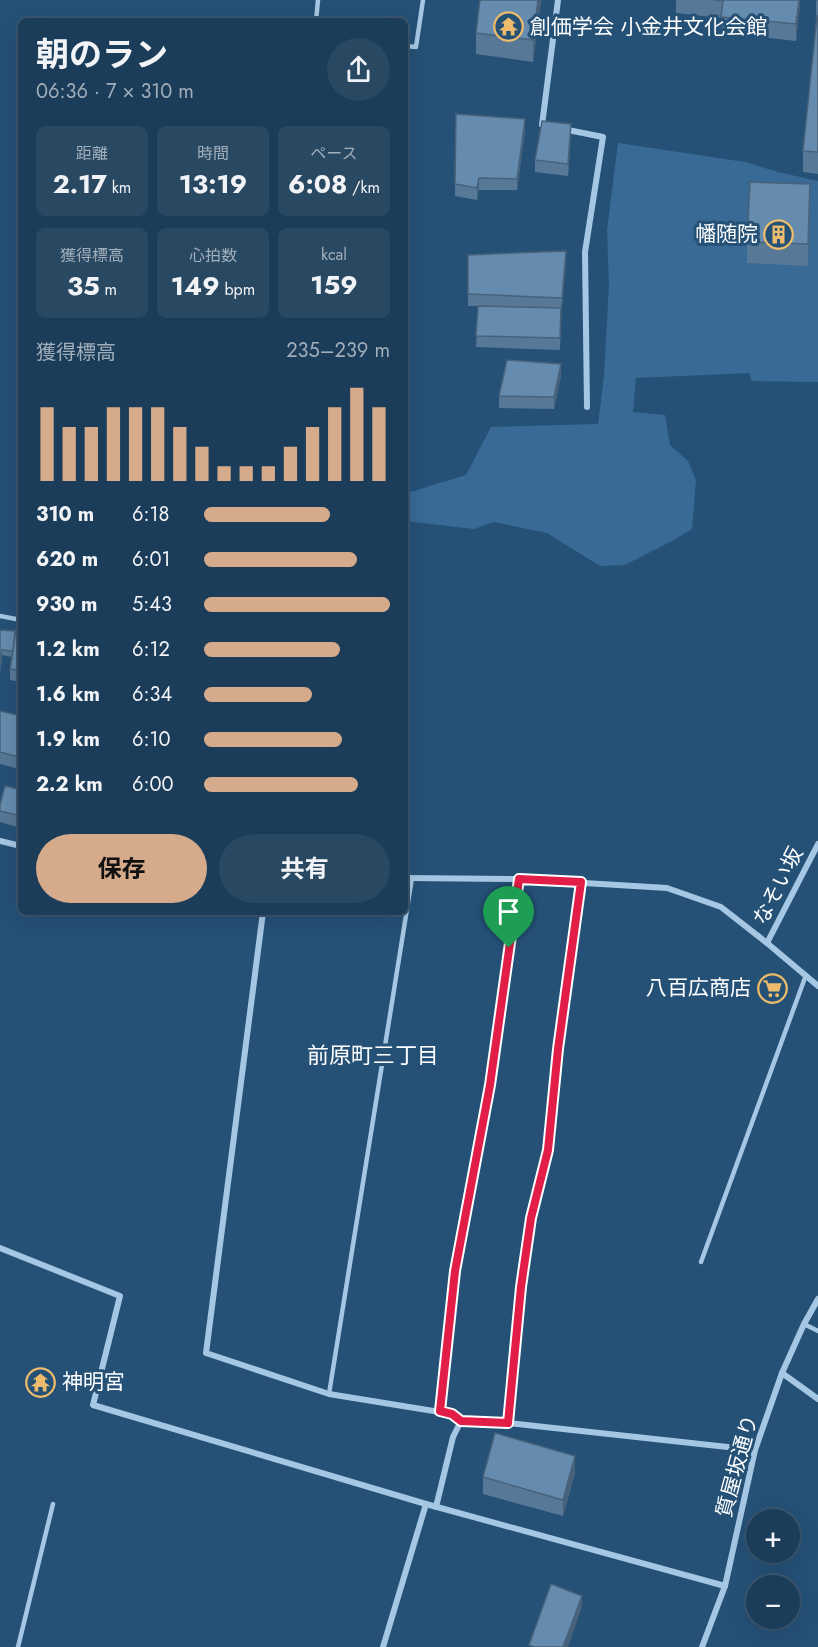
<!DOCTYPE html>
<html lang="ja">
<head>
<meta charset="utf-8">
<style>
  :root { --surface:#1c3d59; --page:#294862; --text:#f1f3f6; --muted:#a0aeba; --line:#3a566f; --accent:#d6ab8b }
  body { margin:0; font-family:Jost,"Noto Sans JP",sans-serif; background:var(--page); color:var(--text); height:100vh; display:flex; flex-direction:column; font-size:22px; white-space:nowrap }
  * { box-sizing:border-box; margin:0 }
  p { font-size:20px; color:var(--muted) }
  .icon { flex:none; width:33px; height:33px; fill:none; stroke:currentColor; stroke-width:2; stroke-linecap:round; stroke-linejoin:round }
  .map { position:relative; flex:1; overflow:hidden }
  .details { position:absolute; left:18px; top:18px; width:390px; height:897px; display:flex; flex-direction:column; background:var(--surface); border-radius:9px; box-shadow:0 6px 24px #0002,0 0 0 2px var(--line) }
  .details>* { flex:none }
  .fabs { position:absolute; left:746px; top:1509px; display:grid; gap:12px }
  .fabs a { display:grid; place-items:center; width:54px; height:54px; border-radius:50%; background:var(--surface); box-shadow:0 6px 24px #0002,0 0 0 2px var(--line); font-size:30px }
  .pin { position:absolute; display:grid; place-items:center; width:51px; height:51px; color:#fff; margin:-62px -26px; border-radius:50% 50% 50% 0; rotate:-45deg; box-shadow:0 0 6px #0007 }
  .pin .icon { rotate:45deg }
  .round { display:grid; place-items:center; flex:none; width:63px; height:63px; border-radius:32px; background:var(--page) }
  .head { display:flex; align-items:center; justify-content:space-between; height:102px; padding:0 18px }
  h1 { font-size:33px; font-weight:700; line-height:45px }
  .metrics { display:grid; grid-template-columns:repeat(3,1fr); gap:9px; height:102px; padding:6px 18px }
  .metrics div { display:grid; align-content:center; border-radius:9px; background:var(--page); text-align:center }
  .metrics b { font-size:26px; font-weight:700 }
  .metrics small { font-size:16px; font-weight:400 }
  .metrics p { font-size:16px }
  .chart { height:168px; padding:12px 18px }
  .chart p { display:flex; justify-content:space-between }
  .chart svg { width:100%; height:108px; margin-top:6px; stroke:var(--accent); stroke-width:6 }
  .cta { display:flex; gap:12px; margin-top:auto; padding:12px 18px }
  .cta a { flex:1; height:69px; border-radius:36px; background:var(--accent); color:#111; font-size:24px; font-weight:700; line-height:69px; text-align:center }
  .cta a+a { background:var(--page); color:var(--text) }
  ul { padding:0 18px; list-style:none; font-size:20px }
  li { display:grid; grid-template-columns:96px 72px 1fr; align-items:center; height:45px }
  li i { height:15px; border-radius:8px; background:var(--accent) }
  .map>svg:first-child { display:block }
  .green { fill:#386a95 }
  .lines { fill:none; stroke-linecap:round; stroke-linejoin:round }
  .lane { stroke:#a6c7e3; stroke-width:4.5 }
  .street { stroke:#a6c7e3; stroke-width:6 }
  .wall { fill:#577896 }
  .shaded-wall { fill:#47627a }
  .building { fill:#658cae; stroke:#47627a; stroke-width:1.5 }
  .route-casing { stroke:#fff; stroke-width:12 }
  .route { stroke:#e11d48; stroke-width:8 }
  .labels { text-anchor:middle; stroke-width:6; stroke-linejoin:round; paint-order:stroke }
  .poi-label { font-size:21px; fill:#fff; stroke:#255177; text-anchor:start }
  .street-label { font-size:21px; fill:#fff; stroke:#255177 }
  .neighbourhood-label { font-size:22px; fill:#fff; stroke:#255177 }
</style>
</head>
<body>
<div class="map">
<svg width="818" height="1647" viewBox="0 0 818 1647">
  <rect width="100%" height="100%" fill="#255177"/>
  <polygon class="green" points="618,143 745,162 778,172 818,181 818,382 752,381 749,373 636,378 633,412 665,415 670,445 688,461 696,480 692,529 674,540 625,565 600,566 547,533 494,522 474,529 405,521 405,491 410,492 466,475 491,427 598,424 604,376 609,284 607,230"/>
  <g class="lines">
    <g class="lane">
      <polyline points="316,21 318,0"/>
      <polyline points="405,46 416,47 423,0"/>
      <polyline points="0,616 21,620"/>
      <polyline points="701,1262 806,975"/>
      <polyline points="804,1324 818,1331"/>
      <polyline points="329,1394 412,878"/>
      <polyline points="440,1411 455,1271 490,1085 518,879"/>
      <polyline points="18,1647 53,1504"/>
    </g>
    <g class="street">
      <polyline points="544,126 542,125 558,0"/>
      <polyline points="563,129 603,137 585,252 587,407"/>
      <polyline points="0,841 21,846"/>
      <polyline points="405,878 518,879 667,888 721,907 767,943 818,986"/>
      <polyline points="263,912 206,1353 329,1394 452,1414 461,1421 508,1423 521,1287 531,1218 548,1150 558,1049 581,882"/>
      <polyline points="767,943 818,844"/>
      <polyline points="0,1248 120,1296 93,1405 426,1504 383,1647"/>
      <polyline points="782,1373 818,1399"/>
      <polyline points="508,1423 755,1450"/>
      <polyline points="426,1504 725,1586"/>
      <polyline points="436,1507 453,1437 461,1421"/>
      <polyline points="702,1647 725,1586 755,1450 782,1373 804,1324 818,1299"/>
    </g>
  </g>
  <g class="wall">
    <polygon points="541,0 533,62 476,54 476,33"/>
    <polygon points="676,0 800,0 796,41 721,33 721,18 676,13"/>
    <polygon points="818,0 818,174 803,172 803,151 816,23 816,1"/>
    <polygon points="456,114 525,130 517,190 479,190 477,200 455,196"/>
    <polygon points="571,136 568,176 535,172 535,160"/>
    <polygon points="810,206 808,266 747,263 747,242"/>
    <polygon points="468,255 566,263 561,310 560,350 476,347 478,306 468,306"/>
    <polygon points="561,376 554,409 499,408 499,396"/>
    <polygon points="21,618 21,682 10,680 10,669 12,657 2,655 0,673 0,630 15,636"/>
    <polygon points="0,711 21,716 21,762 19,769 0,764"/>
    <polygon points="21,768 21,828 0,822 0,805 18,789 18,783"/>
    <polygon points="575,1473 563,1516 483,1494 483,1477"/>
  </g>
  <g class="shaded-wall">
    <polygon points="538,0 541,0 533,62 533,40"/>
    <polygon points="799,0 800,0 800,6 796,41 796,24"/>
    <polygon points="525,119 525,130 517,190 517,179"/>
    <polygon points="571,124 571,136 568,176 568,164"/>
    <polygon points="479,178 479,190 477,200 477,188"/>
    <polygon points="810,184 810,206 808,266 808,244"/>
    <polygon points="566,251 566,263 562,310 562,298"/>
    <polygon points="561,364 561,376 554,409 554,397"/>
    <polygon points="21,750 21,762 19,769 19,757"/>
    <polygon points="575,1456 575,1473 563,1516 563,1500"/>
    <polygon points="582,1596 582,1607 568,1647 563,1647"/>
  </g>
  <g class="building">
    <polygon points="480,0 538,0 533,40 476,33"/>
    <polygon points="713,0 799,0 796,24 721,17 723,1"/>
    <polygon points="817,16 818,16 818,152 803,151"/>
    <polygon points="456,114 525,119 517,179 479,178 477,188 455,184"/>
    <polygon points="542,121 571,124 568,164 535,160"/>
    <polygon points="750,182 810,184 808,244 747,242"/>
    <polygon points="566,251 562,298 468,294 468,255"/>
    <polygon points="478,306 561,308 560,338 476,336"/>
    <polygon points="507,360 561,364 554,397 499,396"/>
    <polygon points="18,617 21,618 21,670 10,669"/>
    <polygon points="0,630 15,631 13,651 2,650 0,667"/>
    <polygon points="0,711 21,716 21,750 19,757 0,752"/>
    <polygon points="21,768 21,783 18,783"/>
    <polygon points="5,786 21,790 21,816 0,811 0,805"/>
    <polygon points="495,1433 575,1456 563,1500 483,1477"/>
    <polygon points="551,1584 582,1596 563,1647 534,1647 529,1645"/>
  </g>
  <g class="lines">
    <defs>
      <polygon id="route" points="519,879 581,882 558,1049 548,1150 531,1218 521,1287 508,1423 461,1421 452,1414 440,1411 455,1271 490,1085"/>
    </defs>
    <use href="#route" class="route-casing"/>
    <use href="#route" class="route"/>
  </g>
  <defs>
    <symbol id="temple-ring" viewBox="-11 -11 22 22"><circle r="9.5" fill="#255177" stroke="#ecbb6b" stroke-width="1.5"/><path d="M0-6L5-2H3V0L6.5 2.5H4V6H1.5V3h-3V6H-4V2.5H-6.5L-3 0V-2H-5Z" fill="#ecbb6b"/></symbol>
    <symbol id="building-ring" viewBox="-11 -11 22 22"><circle r="9.5" fill="#255177" stroke="#ecbb6b" stroke-width="1.5"/><path d="M-4-6H4V6H1V3H-1V6H-4ZM-2.5-4.3h1.7v1.8h-1.7ZM.8-4.3h1.7v1.8H.8ZM-2.5-1h1.7V.8h-1.7ZM.8-1h1.7V.8H.8Z" fill="#ecbb6b"/></symbol>
    <symbol id="supermarket-ring" viewBox="-11 -11 22 22"><circle r="9.5" fill="#255177" stroke="#ecbb6b" stroke-width="1.5"/><path d="M-6-5.5h2.5l.6 2H6L4.5 2H-2.5L-4.4-4H-6ZM-1.5 3.2a1.3 1.3 0 1 0 .1 0ZM3 3.2a1.3 1.3 0 1 0 .1 0Z" fill="#ecbb6b"/></symbol>
  </defs>
  <g fill-rule="evenodd">
    <use href="#temple-ring" x="492" y="10" width="33" height="33"/>
    <use href="#building-ring" x="762" y="218" width="33" height="33"/>
    <use href="#supermarket-ring" x="756" y="972" width="33" height="33"/>
    <use href="#temple-ring" x="24" y="1366" width="33" height="33"/>
  </g>
  <g class="labels">
    <g class="poi-label">
      <text x="530" y="34">創価学会 小金井文化会館</text>
      <text x="758" y="241" text-anchor="end">幡随院</text>
      <text x="751" y="995" text-anchor="end">八百広商店</text>
      <text x="62" y="1389">神明宮</text>
    </g>
    <g class="street-label">
      <text transform="translate(778 886) rotate(-63)" y="7">なそい坂</text>
      <text transform="translate(737 1466) rotate(-75)" y="7">質屋坂通り</text>
    </g>
    <g class="neighbourhood-label">
      <text x="373" y="1063">前原町三丁目</text>
    </g>
  </g>
</svg>
<div class="fabs">
<a>+</a>
<a>−</a>
</div>
<div class="pin" style="left:509px;top:948px;background:#1e9e55"><svg class="icon" aria-label="arrive" viewBox="0 0 24 24"><path d="M6 21V4h12l-3 4 3 4H6"/></svg></div>
<section class="details">
<div class="head"><div><h1>朝のラン</h1><p>06:36 · 7 × 310 m</p></div><a class="round"><svg class="icon" aria-label="share" viewBox="0 0 24 24"><path d="M12 15V3M7 8l5-5 5 5M5 13v7h14v-7"/></svg></a></div>
<div class="metrics">
<div><p>距離</p><b>2.17<small> km</small></b></div>
<div><p>時間</p><b>13:19</b></div>
<div><p>ペース</p><b>6:08<small> /km</small></b></div>
</div>
<div class="metrics">
<div><p>獲得標高</p><b>35<small> m</small></b></div>
<div><p>心拍数</p><b>149<small> bpm</small></b></div>
<div><p>kcal</p><b>159</b></div>
</div>
<div class="chart"><p><span>獲得標高</span>235–239 m</p>
<svg viewBox="0 0 160 44" preserveAspectRatio="none"><path d="M5 44V14M15 44V22M25 44V22M35 44V14M45 44V14M55 44V14M65 44V22M75 44V30M85 44V38M95 44V38M105 44V38M115 44V30M125 44V22M135 44V14M145 44V6M155 44V14"/></svg>
</div>
<ul>
<li><b>310 m</b>6:18<i style="width:68%"></i></li>
<li><b>620 m</b>6:01<i style="width:82%"></i></li>
<li><b>930 m</b>5:43<i style="width:100%"></i></li>
<li><b>1.2 km</b>6:12<i style="width:73%"></i></li>
<li><b>1.6 km</b>6:34<i style="width:58%"></i></li>
<li><b>1.9 km</b>6:10<i style="width:74%"></i></li>
<li><b>2.2 km</b>6:00<i style="width:83%"></i></li>
</ul>
<div class="cta"><a>保存</a><a>共有</a></div>
</section>
</div>
</body>
</html>
